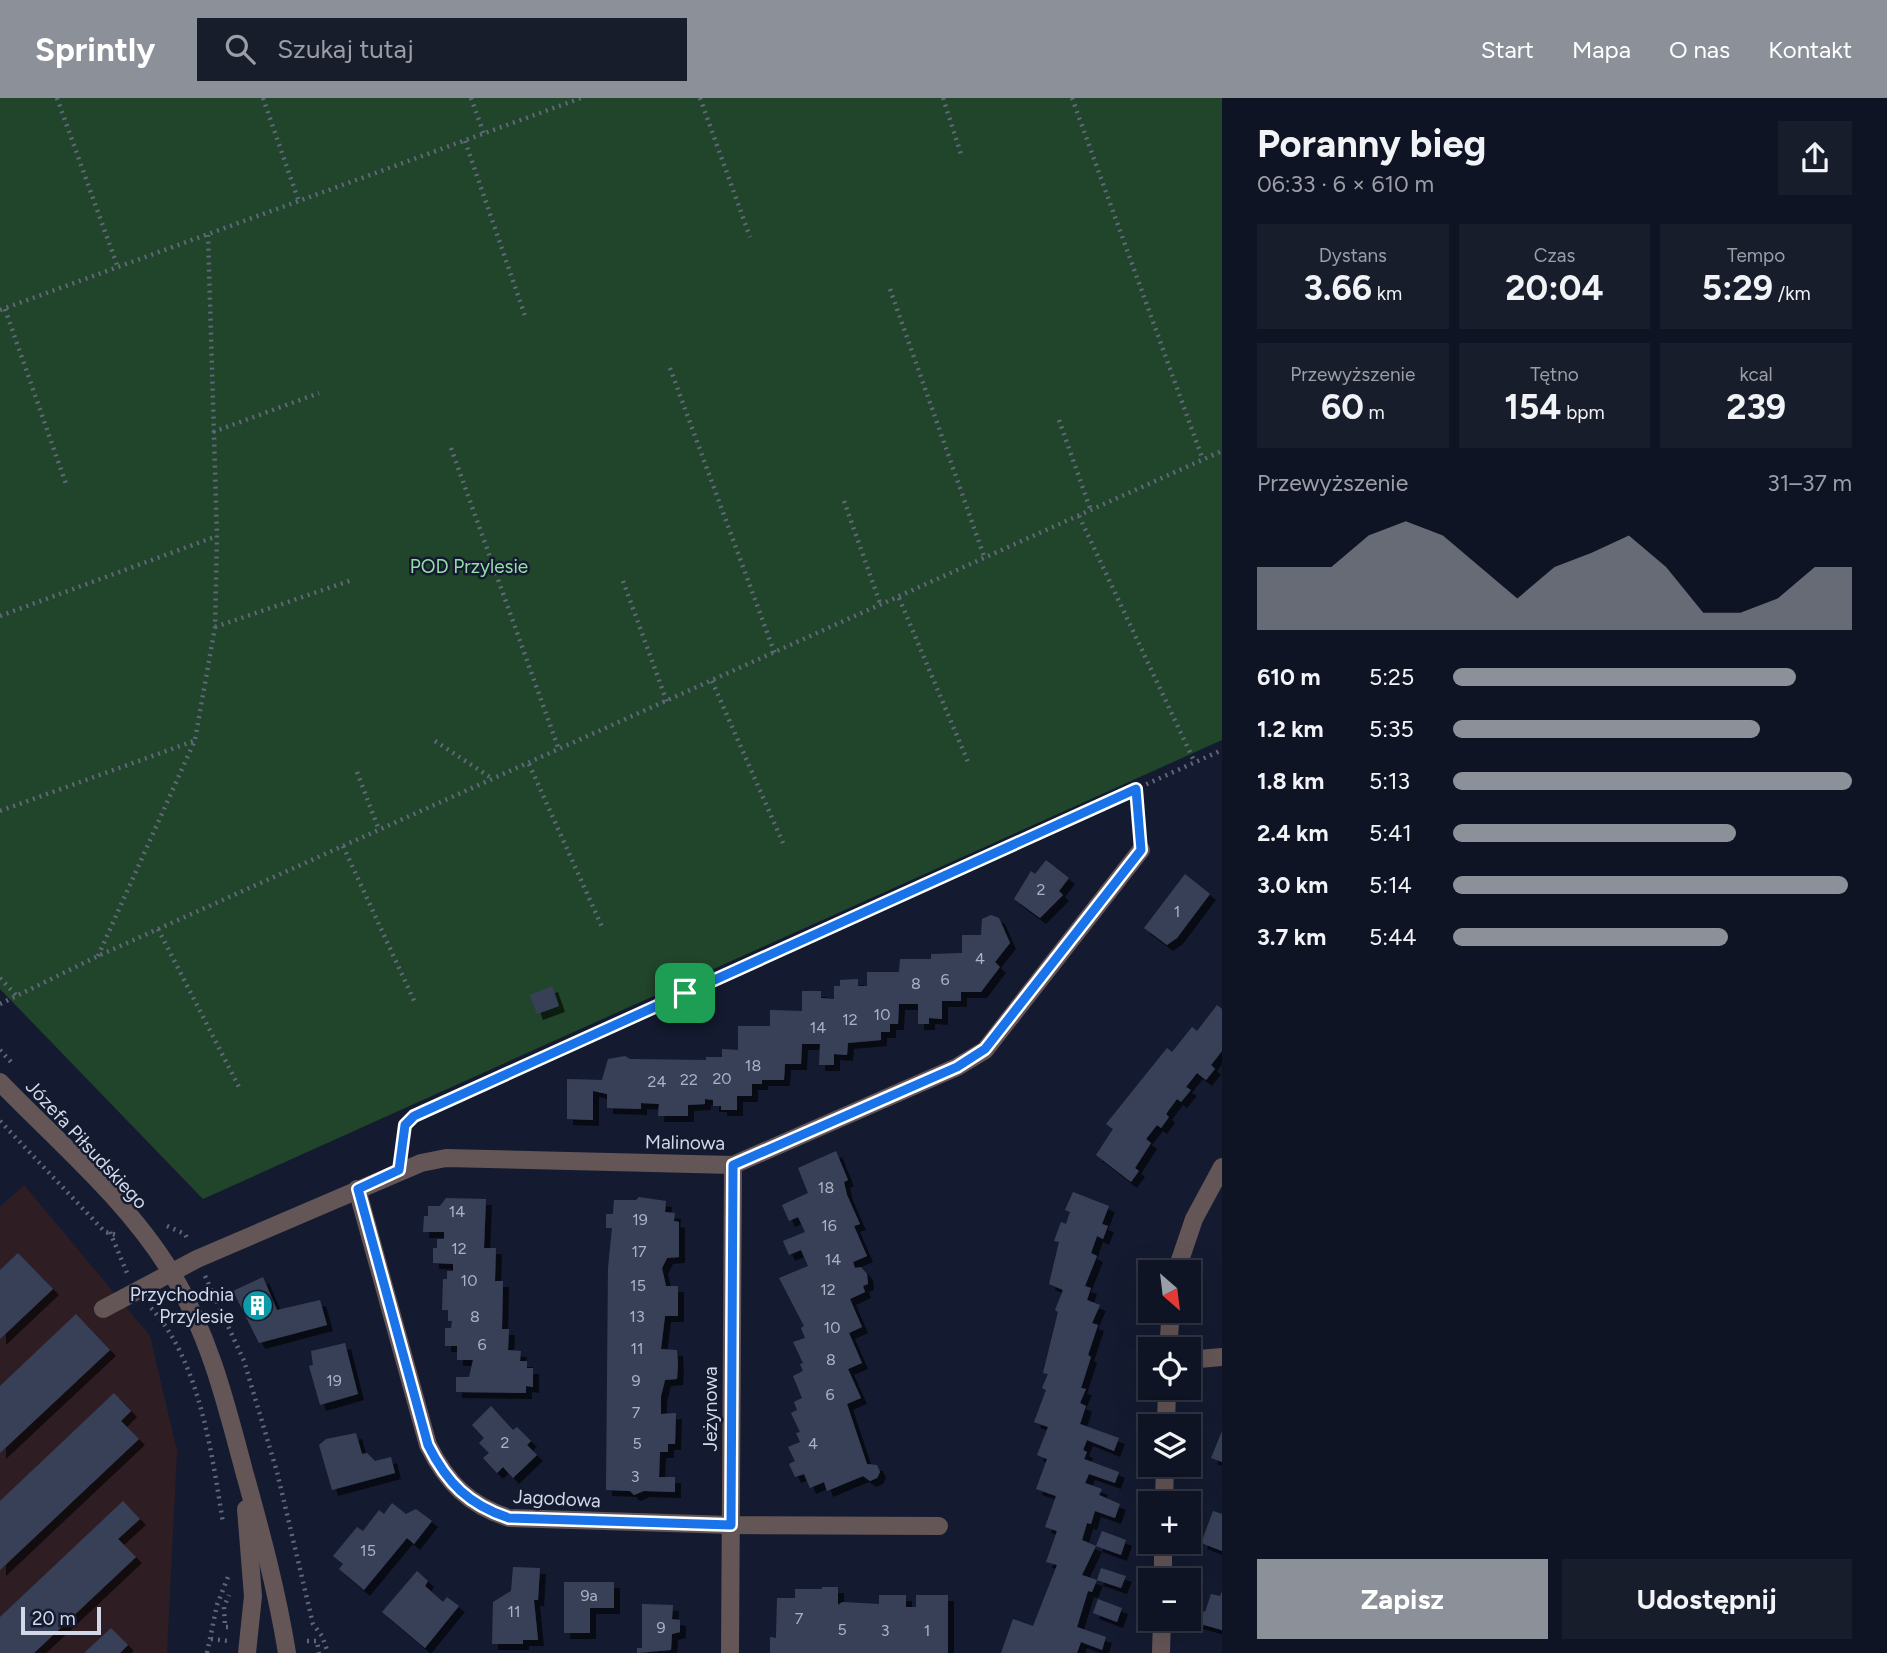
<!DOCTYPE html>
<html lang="pl">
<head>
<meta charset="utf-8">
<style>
  :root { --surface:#0f1424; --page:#181d2c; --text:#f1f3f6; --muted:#9b9ea6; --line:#2f3341; --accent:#8c9099 }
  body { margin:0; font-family:Figtree,sans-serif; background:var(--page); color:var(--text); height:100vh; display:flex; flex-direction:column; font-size:26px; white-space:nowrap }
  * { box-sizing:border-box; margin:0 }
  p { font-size:23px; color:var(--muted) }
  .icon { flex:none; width:38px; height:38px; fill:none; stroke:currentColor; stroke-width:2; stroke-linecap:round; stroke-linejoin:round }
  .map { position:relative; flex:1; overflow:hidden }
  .details { display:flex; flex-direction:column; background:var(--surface); width:665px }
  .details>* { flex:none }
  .needle { width:46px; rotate:152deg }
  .tools { position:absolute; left:1138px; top:1162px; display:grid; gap:14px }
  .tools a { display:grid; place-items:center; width:63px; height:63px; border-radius:0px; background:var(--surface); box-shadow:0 7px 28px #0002,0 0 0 2px var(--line); font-size:35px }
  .scale { position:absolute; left:21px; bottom:18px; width:80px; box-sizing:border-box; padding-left:7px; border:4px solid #d2d8e7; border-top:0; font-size:19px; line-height:24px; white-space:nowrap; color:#d2d8e7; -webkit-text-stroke:5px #141b30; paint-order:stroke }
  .pin { position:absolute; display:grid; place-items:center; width:60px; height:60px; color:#fff; margin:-30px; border-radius:14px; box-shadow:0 4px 10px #0006 }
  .round { display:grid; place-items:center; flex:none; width:74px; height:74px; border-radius:0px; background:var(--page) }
  .overview { display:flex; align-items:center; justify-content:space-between; height:119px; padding:0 35px }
  h1 { font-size:38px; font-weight:700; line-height:52px }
  .figures { display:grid; grid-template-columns:repeat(3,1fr); gap:10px; height:119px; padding:7px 35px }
  .figures div { display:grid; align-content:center; border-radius:0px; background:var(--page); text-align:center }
  .figures b { font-size:35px; font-weight:700 }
  .figures small { font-size:19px; font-weight:400 }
  .figures p { font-size:19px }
  .chart { height:196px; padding:14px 35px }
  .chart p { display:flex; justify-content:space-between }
  .chart svg { width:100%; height:126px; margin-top:7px; fill:var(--accent); opacity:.7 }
  .cta { display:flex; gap:14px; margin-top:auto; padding:14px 35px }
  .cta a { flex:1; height:80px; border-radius:0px; background:var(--accent); color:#fff; font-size:28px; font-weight:700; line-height:80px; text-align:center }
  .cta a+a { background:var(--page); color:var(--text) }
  ul { padding:0 35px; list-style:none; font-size:23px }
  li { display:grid; grid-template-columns:112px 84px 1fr; align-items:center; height:52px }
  li i { height:18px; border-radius:9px; background:var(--accent) }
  header { display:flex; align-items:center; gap:42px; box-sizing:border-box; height:98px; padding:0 35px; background:var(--accent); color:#fff }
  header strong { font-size:33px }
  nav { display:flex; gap:38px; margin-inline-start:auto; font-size:24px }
  .search { width:490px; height:63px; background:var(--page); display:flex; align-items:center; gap:18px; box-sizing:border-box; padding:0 24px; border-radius:0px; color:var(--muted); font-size:26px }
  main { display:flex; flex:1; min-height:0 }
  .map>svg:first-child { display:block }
  .industrial { fill:#2f1d24 }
  .green { fill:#20452b }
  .building { fill:#384159; filter:url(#shadow) }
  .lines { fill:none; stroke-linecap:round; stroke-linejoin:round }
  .path { stroke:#60677a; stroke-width:4.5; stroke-dasharray:2 5; stroke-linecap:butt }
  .minor { stroke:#645556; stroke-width:18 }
  .route-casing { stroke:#fff; stroke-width:14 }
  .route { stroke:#1a73e8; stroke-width:9 }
  .labels { text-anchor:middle; stroke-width:5; stroke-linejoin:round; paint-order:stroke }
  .number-label { font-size:16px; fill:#acb2c4 }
  .park-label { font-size:19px; fill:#96dda7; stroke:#141b30 }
  .street-label { font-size:19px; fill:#d2d8e7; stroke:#141b30 }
  .poi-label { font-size:19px; fill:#d2d8e7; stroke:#141b30; text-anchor:end }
</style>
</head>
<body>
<header>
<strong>Sprintly</strong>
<div class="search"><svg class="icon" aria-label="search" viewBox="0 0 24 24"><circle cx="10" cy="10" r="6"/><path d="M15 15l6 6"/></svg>Szukaj tutaj</div>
<nav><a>Start</a><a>Mapa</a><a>O nas</a><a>Kontakt</a></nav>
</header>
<main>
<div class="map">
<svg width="1222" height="1555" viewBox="0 0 1222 1555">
  <defs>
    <filter id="shadow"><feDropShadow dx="6" dy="6" stdDeviation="0" flood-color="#0009"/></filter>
  </defs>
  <rect width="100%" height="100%" fill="#141b30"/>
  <polygon class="industrial" points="24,1087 150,1238 177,1353 167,1555 0,1555 0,1109"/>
  <polygon class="green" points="0,0 1222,0 1222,642 203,1101 0,891"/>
  <g class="building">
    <polygon points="1046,762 1069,780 1059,793 1063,797 1040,820 1014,801 1031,773 1035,776"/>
    <polygon points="1185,776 1210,796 1177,840 1167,847 1144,830"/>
    <polygon points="991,817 999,820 1010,845 995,864 1000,869 981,894 961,894 961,903 942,903 942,921 929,920 929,926 918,926 918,906 899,906 898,926 890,926 890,934 881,934 881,942 848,945 847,957 834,956 834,967 819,967 820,946 802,946 801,966 785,966 784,982 762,982 762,986 752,986 752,998 737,998 737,1012 721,1012 721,1008 713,1008 713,1002 705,1001 705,1006 688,1007 688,1018 658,1018 659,1006 641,1005 641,1011 607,1010 607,996 593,993 593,1022 567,1021 567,981 602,982 608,961 625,958 630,961 706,962 706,959 722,959 722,951 738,952 738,928 770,928 770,912 802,913 802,893 821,893 821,900 834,901 834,888 840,888 840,882 858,881 858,888 867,888 867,874 899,874 900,861 931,861 931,856 962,855 962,837 981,837 982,821"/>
    <polygon points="552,888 559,908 537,916 530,897"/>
    <polygon points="1217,907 1222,911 1222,953 1211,967 1215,971 1206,982 1197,975 1186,989 1191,992 1181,1004 1177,1001 1166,1016 1169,1019 1161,1030 1157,1027 1146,1041 1151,1045 1135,1070 1139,1073 1131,1084 1096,1057 1113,1031 1106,1026 1167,950 1172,954 1192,929 1197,933"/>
    <polygon points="836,1053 848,1082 844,1084 847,1097 860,1126 854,1128 867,1158 853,1164 855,1170 861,1169 867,1176 868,1186 863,1188 865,1194 850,1201 862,1229 849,1235 862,1265 848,1271 861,1300 847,1306 867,1366 877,1367 880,1374 877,1380 870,1383 863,1378 827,1393 824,1384 810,1390 804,1376 795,1379 789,1366 795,1363 788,1349 800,1344 796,1335 800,1334 791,1315 797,1312 794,1304 802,1300 793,1278 803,1273 800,1266 803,1265 793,1244 805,1240 801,1230 804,1228 779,1180 808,1168 801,1152 789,1157 783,1143 805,1134 798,1119 789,1123 782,1107 808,1095 798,1070"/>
    <polygon points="1073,1094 1109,1108 1102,1126 1108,1128 1103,1141 1097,1138 1091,1155 1097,1158 1085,1188 1091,1190 1087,1202 1100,1207 1092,1225 1098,1227 1088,1257 1091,1259 1081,1290 1086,1291 1080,1305 1086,1308 1080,1326 1119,1340 1114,1353 1087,1342 1083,1352 1087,1354 1084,1361 1119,1374 1115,1385 1089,1376 1085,1385 1102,1391 1099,1397 1120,1406 1115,1420 1095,1413 1091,1426 1087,1425 1082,1442 1096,1448 1082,1477 1097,1482 1092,1494 1088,1493 1077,1529 1106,1539 1102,1552 1081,1544 1077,1555 1001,1555 1013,1521 1033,1528 1057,1467 1046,1464 1057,1433 1045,1429 1056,1398 1036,1391 1047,1361 1037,1357 1048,1329 1034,1324 1046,1292 1042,1290 1048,1276 1043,1275 1058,1214 1055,1212 1063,1192 1049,1186 1059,1144 1054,1143 1061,1124 1066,1126 1070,1114 1065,1112"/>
    <polygon points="639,1099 666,1103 665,1114 675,1115 674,1123 679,1124 679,1159 667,1160 662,1170 666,1188 678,1188 678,1218 665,1218 661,1251 677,1252 678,1266 677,1281 665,1282 661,1298 661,1316 676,1315 675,1346 668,1346 668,1354 660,1354 659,1379 675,1379 675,1394 644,1393 634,1397 630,1393 606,1392 608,1170 612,1130 606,1130 606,1116 613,1116 614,1102 636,1102"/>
    <polygon points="446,1100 486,1101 484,1150 496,1150 495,1183 503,1183 502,1231 509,1231 508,1252 521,1253 520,1263 527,1263 527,1270 533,1270 533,1289 526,1288 526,1295 456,1294 456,1279 469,1279 473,1262 457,1262 457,1248 445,1248 445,1230 451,1230 452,1223 448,1223 448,1212 442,1212 443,1181 447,1181 447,1173 453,1173 453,1166 433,1165 433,1150 437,1150 437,1141 444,1141 444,1134 423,1134 424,1118 428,1118 428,1108 440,1108"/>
    <polygon points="18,1155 53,1191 0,1241 0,1172"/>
    <polygon points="263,1179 277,1212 320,1202 327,1227 259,1245 233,1193"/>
    <polygon points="76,1216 110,1252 0,1355 0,1288"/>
    <polygon points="345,1245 358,1296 320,1307 309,1268 313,1267 311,1253"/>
    <polygon points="114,1295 131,1313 121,1323 139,1341 0,1472 0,1403"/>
    <polygon points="491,1308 513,1332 517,1329 531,1343 527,1347 537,1357 513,1380 503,1369 497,1375 483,1360 489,1355 479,1345 484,1340 472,1327"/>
    <polygon points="1222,1333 1222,1364 1211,1360"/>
    <polygon points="356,1335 362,1356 367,1355 375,1363 391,1359 395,1375 332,1392 319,1347 326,1341"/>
    <polygon points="123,1403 140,1421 118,1441 136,1459 34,1555 0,1555 0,1519"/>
    <polygon points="392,1405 406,1416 416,1411 432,1423 414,1446 407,1440 364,1492 339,1471 343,1466 333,1458 357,1429 363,1433 379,1412 384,1416"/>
    <polygon points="1213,1413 1222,1416 1222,1453 1201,1445"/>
    <polygon points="1102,1433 1126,1442 1121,1457 1096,1448"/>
    <polygon points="513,1469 540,1470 538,1502 534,1502 538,1542 523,1542 523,1546 492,1546 493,1504 511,1493"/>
    <polygon points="1101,1470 1126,1478 1121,1490 1097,1482"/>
    <polygon points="417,1473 428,1483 425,1488 443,1504 447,1499 459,1508 425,1550 382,1514"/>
    <polygon points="564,1484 614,1484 614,1510 590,1510 590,1535 564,1535"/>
    <polygon points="822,1489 838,1489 838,1507 842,1504 879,1506 879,1497 906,1497 906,1509 916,1509 916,1497 948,1497 948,1555 770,1555 770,1539 776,1540 777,1500 795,1500 795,1491 822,1491"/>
    <polygon points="1222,1493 1222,1532 1197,1525 1201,1512 1205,1514 1211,1496 1220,1498"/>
    <polygon points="1098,1501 1122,1510 1117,1524 1093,1515"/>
    <polygon points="642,1506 673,1507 672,1521 680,1522 680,1534 672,1536 671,1552 637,1555 637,1550 642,1550"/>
    <polygon points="111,1530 128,1547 120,1555 84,1555"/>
  </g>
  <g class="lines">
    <g class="path">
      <polyline points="57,0 118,170"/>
      <polyline points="263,0 299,104"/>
      <polyline points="471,0 484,36"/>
      <polyline points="700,0 750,139"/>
      <polyline points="943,0 961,56"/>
      <polyline points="1072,0 1203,362"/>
      <polyline points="465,43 525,218"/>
      <polyline points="890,191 985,461"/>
      <polyline points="5,211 66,386"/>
      <polyline points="0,212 581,0"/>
      <polyline points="670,270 775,556"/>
      <polyline points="1059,322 1091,413"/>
      <polyline points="213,334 319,295"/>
      <polyline points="451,350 559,652"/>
      <polyline points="844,403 881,508"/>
      <polyline points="1079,418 1195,665"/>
      <polyline points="623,483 667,604"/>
      <polyline points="899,500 968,664"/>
      <polyline points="0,518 217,438"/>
      <polyline points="215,529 352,482"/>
      <polyline points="712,583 783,745"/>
      <polyline points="435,643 493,681"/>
      <polyline points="529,666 602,829"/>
      <polyline points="357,674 379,732"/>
      <polyline points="1136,691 1139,730"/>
      <polyline points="0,713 194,643"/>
      <polyline points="343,748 416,907"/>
      <polyline points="158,831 241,993"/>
      <polyline points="98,858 195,642 215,529 217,438 208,137"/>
      <polyline points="0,880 16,897"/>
      <polyline points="0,906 98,858 1222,353"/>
      <polyline points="0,952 11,964"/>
      <polyline points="0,1023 105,1134 117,1137"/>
      <polyline points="401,1050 405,1027 414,1018 1222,652"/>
      <polyline points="167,1128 185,1136 188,1142"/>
      <polyline points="110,1134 127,1175"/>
      <polyline points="205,1178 244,1263 277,1374 313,1526 322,1538 328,1555"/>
      <path d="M 151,1210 C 200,1263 212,1357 223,1425"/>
      <polyline points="228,1529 225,1529 224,1509 229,1497"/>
      <polyline points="211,1541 228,1543"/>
      <polyline points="307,1543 317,1543 319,1555"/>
      <polyline points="207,1555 217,1507 228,1479"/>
    </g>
    <g class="minor">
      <path d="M 0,984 C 58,1044 127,1102 171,1174 C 209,1236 226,1305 244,1373 C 261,1434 277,1493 287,1555"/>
      <path d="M 357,1091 L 428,1347 C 447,1385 469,1407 509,1420 L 731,1427 L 939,1428"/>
      <polyline points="1176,1174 1194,1121 1222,1069"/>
      <polyline points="103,1211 197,1161 421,1065 446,1060 733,1067 957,969 985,952 1141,752"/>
      <polyline points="1168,1251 1171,1213"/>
      <polyline points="1188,1262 1222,1259"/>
      <polyline points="1166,1328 1167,1290"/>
      <polyline points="1164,1405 1165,1367"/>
      <polyline points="246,1411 253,1498 247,1555"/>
      <polyline points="1163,1482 1163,1444"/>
      <polyline points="730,1555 733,1067"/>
      <polyline points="1161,1555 1162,1521"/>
    </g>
  </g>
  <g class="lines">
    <defs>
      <path id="route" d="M 1136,691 L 1141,752 L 985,951 L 957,969 L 733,1067 L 731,1427 L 509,1420 C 469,1407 447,1385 428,1347 L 358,1091 L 399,1072 L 405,1027 L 414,1018 Z"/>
    </defs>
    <use href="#route" class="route-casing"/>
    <use href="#route" class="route"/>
  </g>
  <defs>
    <symbol id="building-disc" viewBox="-11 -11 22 22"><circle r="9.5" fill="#0f9aa8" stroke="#141b30"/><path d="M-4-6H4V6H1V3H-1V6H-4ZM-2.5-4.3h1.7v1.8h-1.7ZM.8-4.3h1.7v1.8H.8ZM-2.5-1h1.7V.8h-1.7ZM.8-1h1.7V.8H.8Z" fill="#fff"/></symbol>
  </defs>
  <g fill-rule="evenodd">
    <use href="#building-disc" x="240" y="1190" width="35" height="35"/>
  </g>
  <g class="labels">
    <g class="number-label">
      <text x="1041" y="797">2</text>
      <text x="1177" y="819">1</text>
      <text x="980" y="866">4</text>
      <text x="945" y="887">6</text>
      <text x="916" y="891">8</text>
      <text x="882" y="922">10</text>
      <text x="850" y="927">12</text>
      <text x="818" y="935">14</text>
      <text x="753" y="973">18</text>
      <text x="722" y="986">20</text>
      <text x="689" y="987">22</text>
      <text x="657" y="989">24</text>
      <text x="826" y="1095">18</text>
      <text x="457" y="1119">14</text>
      <text x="640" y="1127">19</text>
      <text x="829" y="1133">16</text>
      <text x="459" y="1156">12</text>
      <text x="639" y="1159">17</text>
      <text x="833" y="1167">14</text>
      <text x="469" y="1188">10</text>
      <text x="638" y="1193">15</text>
      <text x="828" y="1197">12</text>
      <text x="475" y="1224">8</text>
      <text x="637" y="1224">13</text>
      <text x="832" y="1235">10</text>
      <text x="482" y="1252">6</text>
      <text x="637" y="1256">11</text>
      <text x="831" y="1267">8</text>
      <text x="334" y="1288">19</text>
      <text x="636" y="1288">9</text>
      <text x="830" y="1302">6</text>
      <text x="636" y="1320">7</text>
      <text x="505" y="1350">2</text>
      <text x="637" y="1351">5</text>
      <text x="813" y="1351">4</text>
      <text x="635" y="1384">3</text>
      <text x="368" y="1458">15</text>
      <text x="589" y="1503">9a</text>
      <text x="514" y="1519">11</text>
      <text x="799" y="1526">7</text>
      <text x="661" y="1535">9</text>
      <text x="842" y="1537">5</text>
      <text x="885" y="1538">3</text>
      <text x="927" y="1538">1</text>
    </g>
    <g class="park-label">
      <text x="469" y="475">POD Przylesie</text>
    </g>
    <g class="street-label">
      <text transform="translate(685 1044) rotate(1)" y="7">Malinowa</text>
      <text transform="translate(87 1046) rotate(47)" y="7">Józefa Piłsudskiego</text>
      <text transform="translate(710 1311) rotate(-90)" y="7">Jeżynowa</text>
      <text transform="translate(557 1400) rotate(3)" y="7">Jagodowa</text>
    </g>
    <g class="poi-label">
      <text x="234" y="1203">Przychodnia<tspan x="234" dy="22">Przylesie</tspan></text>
    </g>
  </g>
</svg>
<div class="tools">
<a><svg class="needle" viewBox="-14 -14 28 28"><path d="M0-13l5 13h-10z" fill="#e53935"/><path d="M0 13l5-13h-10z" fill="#9b9ea6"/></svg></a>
<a><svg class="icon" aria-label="locate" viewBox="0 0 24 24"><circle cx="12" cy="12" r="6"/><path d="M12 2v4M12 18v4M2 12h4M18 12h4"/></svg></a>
<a><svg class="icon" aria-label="layers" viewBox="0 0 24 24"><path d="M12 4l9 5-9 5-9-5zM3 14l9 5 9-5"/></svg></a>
<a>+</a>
<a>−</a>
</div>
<div class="scale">20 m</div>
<div class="pin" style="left:685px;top:895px;background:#1e9e55"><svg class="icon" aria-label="arrive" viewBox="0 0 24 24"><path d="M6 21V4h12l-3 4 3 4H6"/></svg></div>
</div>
<section class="details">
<div class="overview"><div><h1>Poranny bieg</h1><p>06:33 · 6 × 610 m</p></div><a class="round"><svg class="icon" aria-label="share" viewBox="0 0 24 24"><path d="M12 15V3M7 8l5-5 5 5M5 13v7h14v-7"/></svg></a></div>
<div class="figures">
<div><p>Dystans</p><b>3.66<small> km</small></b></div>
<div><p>Czas</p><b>20:04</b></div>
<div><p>Tempo</p><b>5:29<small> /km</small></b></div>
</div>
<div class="figures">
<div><p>Przewyższenie</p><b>60<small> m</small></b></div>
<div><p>Tętno</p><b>154<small> bpm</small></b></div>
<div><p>kcal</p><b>239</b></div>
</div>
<div class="chart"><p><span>Przewyższenie</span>31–37 m</p>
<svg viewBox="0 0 160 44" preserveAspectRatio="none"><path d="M0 44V22L10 22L20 22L30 11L40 6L50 11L60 22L70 33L80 22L90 17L100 11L110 22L120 38L130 38L140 33L150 22L160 22V44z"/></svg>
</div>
<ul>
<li><b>610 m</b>5:25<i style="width:86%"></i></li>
<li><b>1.2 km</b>5:35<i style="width:77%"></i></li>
<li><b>1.8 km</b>5:13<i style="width:100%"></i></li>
<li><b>2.4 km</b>5:41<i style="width:71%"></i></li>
<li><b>3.0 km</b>5:14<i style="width:99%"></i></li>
<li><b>3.7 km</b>5:44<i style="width:69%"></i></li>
</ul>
<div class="cta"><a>Zapisz</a><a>Udostępnij</a></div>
</section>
</main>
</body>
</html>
